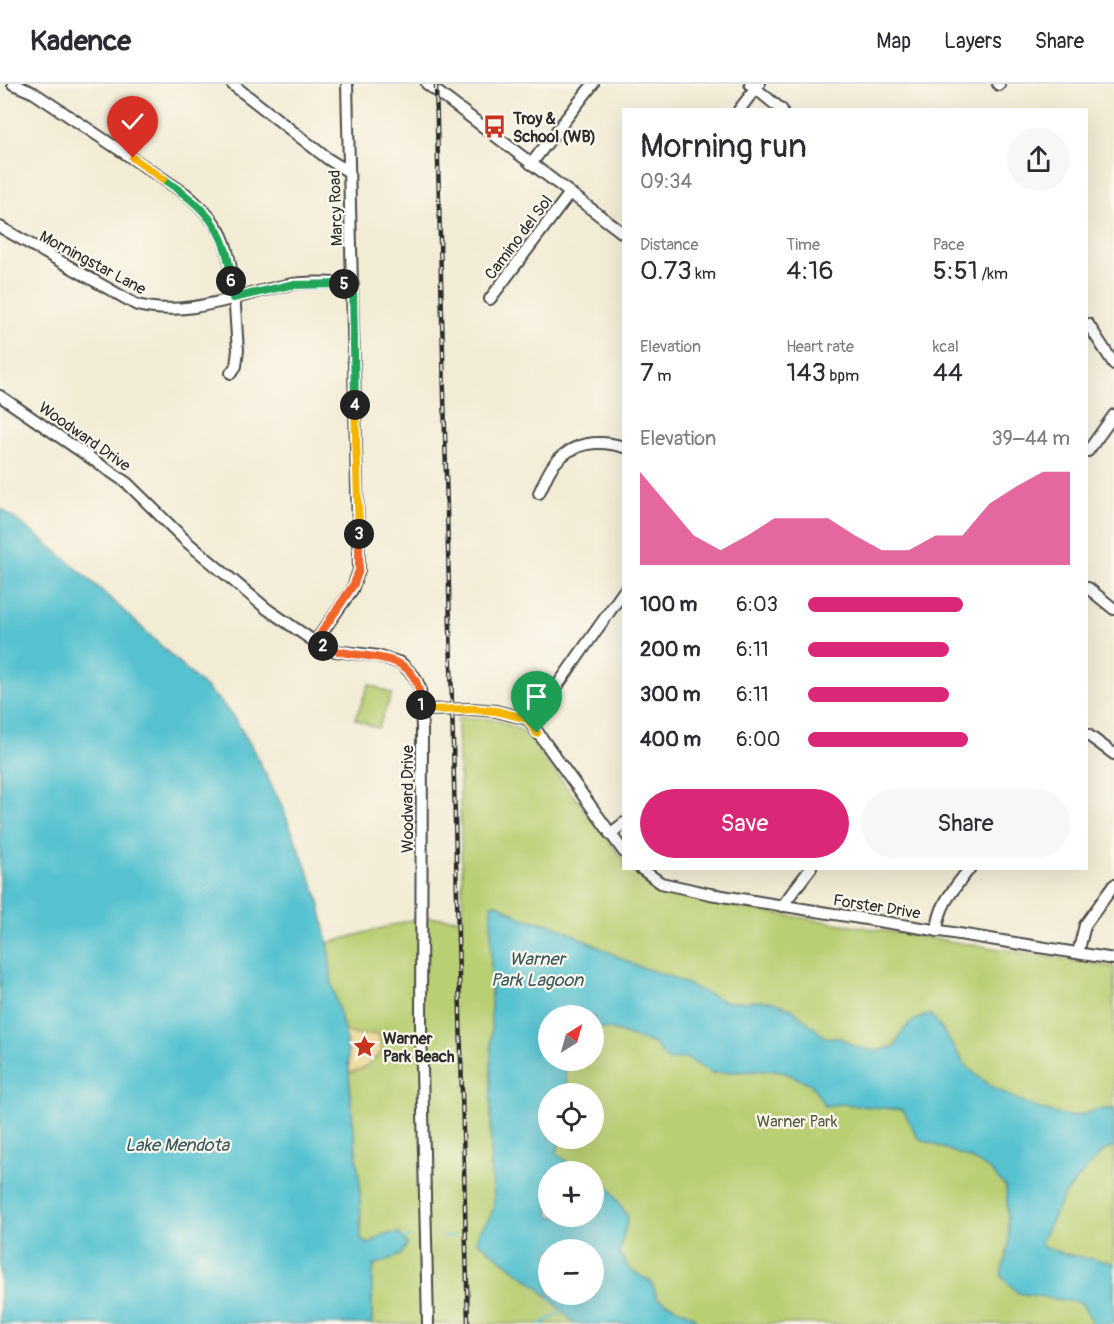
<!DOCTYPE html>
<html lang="en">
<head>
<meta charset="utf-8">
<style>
  :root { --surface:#fff; --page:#f7f7f7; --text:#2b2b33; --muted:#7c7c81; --line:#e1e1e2; --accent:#db2777 }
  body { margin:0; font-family:Pangolin,sans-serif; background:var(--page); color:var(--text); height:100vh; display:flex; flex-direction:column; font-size:22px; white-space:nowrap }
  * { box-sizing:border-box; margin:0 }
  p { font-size:20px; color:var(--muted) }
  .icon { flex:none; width:33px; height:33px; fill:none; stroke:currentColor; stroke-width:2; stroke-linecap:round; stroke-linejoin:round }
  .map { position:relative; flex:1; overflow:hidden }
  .sheet { position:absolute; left:622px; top:24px; width:466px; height:762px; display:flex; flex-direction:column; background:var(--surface); border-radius:0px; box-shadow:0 6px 24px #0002 }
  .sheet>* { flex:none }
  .needle { width:39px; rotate:37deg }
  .fabs { position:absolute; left:538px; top:921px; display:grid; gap:12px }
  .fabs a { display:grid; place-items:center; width:66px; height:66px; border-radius:50%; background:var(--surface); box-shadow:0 6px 24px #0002; font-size:30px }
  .pin { position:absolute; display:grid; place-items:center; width:51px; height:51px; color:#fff; margin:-62px -26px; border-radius:50% 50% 50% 0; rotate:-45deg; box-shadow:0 0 6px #0007 }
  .pin .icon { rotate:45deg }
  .km { position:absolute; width:30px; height:30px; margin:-15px; border-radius:50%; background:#222; color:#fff; font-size:16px; line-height:30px; text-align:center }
  .round { display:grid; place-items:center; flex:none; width:63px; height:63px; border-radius:32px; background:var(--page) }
  .summary { display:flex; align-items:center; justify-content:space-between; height:102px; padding:0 18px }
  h1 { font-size:33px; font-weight:600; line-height:45px }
  .metrics { display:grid; grid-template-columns:repeat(3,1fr); gap:9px; height:102px; padding:6px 18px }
  .metrics div { display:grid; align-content:center }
  .metrics b { font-size:26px; font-weight:600 }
  .metrics small { font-size:16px; font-weight:400 }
  .metrics p { font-size:16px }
  .chart { height:168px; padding:12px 18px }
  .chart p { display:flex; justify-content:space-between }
  .chart svg { width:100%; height:108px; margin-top:6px; fill:var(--accent); opacity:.7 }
  .button { display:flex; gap:12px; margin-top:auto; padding:12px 18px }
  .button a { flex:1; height:69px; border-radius:36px; background:var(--accent); color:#fff; font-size:24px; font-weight:600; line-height:69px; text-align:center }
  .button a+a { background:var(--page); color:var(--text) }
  ul { padding:0 18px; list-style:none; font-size:20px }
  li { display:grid; grid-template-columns:96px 72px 1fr; align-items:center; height:45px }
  li i { height:15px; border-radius:8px; background:var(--accent) }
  header { display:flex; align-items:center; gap:36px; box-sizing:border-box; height:84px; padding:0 30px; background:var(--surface); border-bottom:2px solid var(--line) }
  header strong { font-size:28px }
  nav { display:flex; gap:33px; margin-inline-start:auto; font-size:21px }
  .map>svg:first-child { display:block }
  .green { fill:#b9cf73; stroke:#727d4f; stroke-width:1.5; fill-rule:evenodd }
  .sand { fill:#eeda9e; stroke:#8c8264; stroke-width:1.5 }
  .water { fill:#56c2d0; stroke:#40767e; stroke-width:1.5; fill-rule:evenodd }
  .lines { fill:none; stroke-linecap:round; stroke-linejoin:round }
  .stream { stroke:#56c2d0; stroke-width:2 }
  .minor-casing { stroke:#494844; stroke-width:14 }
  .minor { stroke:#fff; stroke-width:10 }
  .rail-casing { stroke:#2b2b2b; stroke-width:4.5 }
  .rail { stroke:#fbf7ec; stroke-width:2; stroke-dasharray:7; stroke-linecap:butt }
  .split-1-casing { stroke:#fff; stroke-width:12 }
  .split-2-casing { stroke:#fff; stroke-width:12 }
  .split-3-casing { stroke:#fff; stroke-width:12 }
  .split-4-casing { stroke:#fff; stroke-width:12 }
  .split-5-casing { stroke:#fff; stroke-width:12 }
  .split-6-casing { stroke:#fff; stroke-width:12 }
  .split-7-casing { stroke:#fff; stroke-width:12 }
  .split-8-casing { stroke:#fff; stroke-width:12 }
  .split-1 { stroke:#f5b400; stroke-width:8 }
  .split-2 { stroke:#f0652b; stroke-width:8 }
  .split-3 { stroke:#f0652b; stroke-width:8 }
  .split-4 { stroke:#f5b400; stroke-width:8 }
  .split-5 { stroke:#22a559; stroke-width:8 }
  .split-6 { stroke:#22a559; stroke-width:8 }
  .split-7 { stroke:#22a559; stroke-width:8 }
  .split-8 { stroke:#f5b400; stroke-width:8 }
  .labels { text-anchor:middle; stroke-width:4.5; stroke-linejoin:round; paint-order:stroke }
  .poi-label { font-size:16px; font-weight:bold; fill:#2b2b2b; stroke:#fbf7ec; text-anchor:start }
  .street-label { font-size:16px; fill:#2b2b2b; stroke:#fbf7ec }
  .park-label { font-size:16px; fill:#565c41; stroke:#fbf7ec }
  .water-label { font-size:18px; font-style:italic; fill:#38585d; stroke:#fbf7ec }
</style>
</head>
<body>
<header>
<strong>Kadence</strong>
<nav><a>Map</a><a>Layers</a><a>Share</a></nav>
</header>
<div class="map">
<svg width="1114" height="1240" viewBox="0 0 1114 1240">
  <rect width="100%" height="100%" fill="#fbf7ec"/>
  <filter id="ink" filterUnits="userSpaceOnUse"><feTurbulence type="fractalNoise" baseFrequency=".0167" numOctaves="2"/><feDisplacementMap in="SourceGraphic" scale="12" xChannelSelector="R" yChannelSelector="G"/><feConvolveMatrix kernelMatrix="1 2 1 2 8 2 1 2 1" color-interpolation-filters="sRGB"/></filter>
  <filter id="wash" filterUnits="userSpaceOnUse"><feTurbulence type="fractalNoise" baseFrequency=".008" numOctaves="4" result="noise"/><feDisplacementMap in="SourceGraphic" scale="24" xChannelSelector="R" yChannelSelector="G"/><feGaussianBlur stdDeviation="1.35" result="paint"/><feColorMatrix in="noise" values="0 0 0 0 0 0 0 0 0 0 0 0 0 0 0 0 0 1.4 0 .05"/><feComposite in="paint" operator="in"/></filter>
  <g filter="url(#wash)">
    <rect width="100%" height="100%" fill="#f2ecd5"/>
    <g class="green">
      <polygon points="369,600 392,610 378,644 355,635"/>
      <path d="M 458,633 L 497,636 L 523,647 L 624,776 L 624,784 L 632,785 C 658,812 693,815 728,822 L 1114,883 L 1114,1240 L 372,1240 L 372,1199 L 374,1181 L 401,1171 L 384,1150 L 369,1161 L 361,1156 L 360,1102 L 351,1020 L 347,957 L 332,901 L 328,859 L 422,833 L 463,835 ZM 549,932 L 594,932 L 594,976 L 549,976 ZM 549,1010 L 594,1010 L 594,1054 L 549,1054 ZM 549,1088 L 594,1088 L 594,1132 L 549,1132 ZM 549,1166 L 594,1166 L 594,1210 L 549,1210 Z"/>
    </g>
    <polygon class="sand" points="345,947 357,951 379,950 382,968 364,984 350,989"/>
    <g class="water">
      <path d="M 0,424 C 81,481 149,552 221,618 L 236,637 L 250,660 L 281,720 L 318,813 L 328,859 L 332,901 L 347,957 L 351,1020 L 360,1102 L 361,1156 L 369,1160 L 384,1150 L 399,1149 L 407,1160 L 401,1171 L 374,1181 L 372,1199 L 372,1240 L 0,1240 Z"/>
      <path d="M 491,820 L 498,820 L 522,834 L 556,842 L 637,882 L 669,892 L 726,918 L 771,917 L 792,925 L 825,953 L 841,954 L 854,962 L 874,967 L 895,962 C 904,942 909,937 930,930 C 945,946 953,966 967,982 C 988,1005 1038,1028 1069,1032 C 1077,1033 1087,1028 1096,1026 C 1102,1025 1108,1025 1114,1025 L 1114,1063 L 1102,1068 L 1065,1110 L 1041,1158 L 1043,1163 L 1065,1170 L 1114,1179 L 1114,1240 L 1092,1240 L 1090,1233 L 1081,1219 L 1018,1209 L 1001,1192 L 1009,1159 L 1006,1103 L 986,1083 L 971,1075 L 918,1054 L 903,1026 L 839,1020 L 825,1022 L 811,1000 L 778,986 L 712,989 L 686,974 L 668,977 L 654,960 L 609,945 L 594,943 L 594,932 L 572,931 L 561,925 L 557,931 L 549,932 L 549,976 L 563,977 L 567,1000 L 565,1009 L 549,1010 L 549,1054 L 560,1055 L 557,1069 L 570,1080 L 591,1087 L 549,1088 L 549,1132 L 594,1132 L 594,1088 L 599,1087 L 628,1133 L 619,1170 L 632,1187 L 652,1198 L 657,1214 L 692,1231 L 700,1240 L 575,1240 L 537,1202 L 477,1157 C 477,1143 485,1144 490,1133 C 497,1119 493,1104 491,1090 ZM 549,1166 L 594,1166 L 594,1210 L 549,1210 Z"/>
    </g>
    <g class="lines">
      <g class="stream">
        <polyline points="442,1153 456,1152"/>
        <polyline points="403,1155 410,1153"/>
        <polyline points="540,1240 554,1233 562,1226"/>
      </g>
    </g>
  </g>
  <g filter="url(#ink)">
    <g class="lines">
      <defs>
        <g id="minor">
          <path d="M 13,0 L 34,9 L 186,110 C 199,121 214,135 222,152 C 235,182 235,232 238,266 L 236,282 L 231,289"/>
          <polyline points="232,0 328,75 349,88"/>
          <polyline points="427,0 624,150"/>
          <polyline points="750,0 782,26"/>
          <polyline points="998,0 999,1"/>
          <polyline points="739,26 759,0"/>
          <polyline points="531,80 593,0"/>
          <path d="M 0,143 L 137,221 C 188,234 237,211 287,201 C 308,197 332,199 353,200"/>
          <polyline points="490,215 570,109"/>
          <polyline points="1088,240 1114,280"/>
          <polyline points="0,312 127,399 187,458 267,525 315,558 335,567 378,572 401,579 414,592 420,604 422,644 421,942 428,1240"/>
          <polyline points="1088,367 1114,331"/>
          <path d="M 539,409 C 544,399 548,387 555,379 C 573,358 599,355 624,363"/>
          <polyline points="1088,504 1114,525"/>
          <polyline points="315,558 352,506 359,486 347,0"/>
          <polyline points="422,626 473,625 496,627 528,635 624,768"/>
          <polyline points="528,635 550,612 624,507"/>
          <polyline points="1088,651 1114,670"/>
          <polyline points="610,750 624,739"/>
          <polyline points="640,784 661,799 710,810 1114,875"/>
          <polyline points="782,822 811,784"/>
          <path d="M 937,847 C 939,820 954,805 970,784"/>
          <polyline points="1078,869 1085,841 1114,801"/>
        </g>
      </defs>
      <use href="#minor" class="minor-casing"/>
      <use href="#minor" class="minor"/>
      <defs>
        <polyline id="rail" points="436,0 468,1240"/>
      </defs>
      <use href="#rail" class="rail-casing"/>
      <use href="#rail" class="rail"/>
    </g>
  </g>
  <g class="lines" filter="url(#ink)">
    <defs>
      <polyline id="split-1" points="421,621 422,626 473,625 496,627 528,635 537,649"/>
      <path id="split-2" d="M 323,562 C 361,580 419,559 421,621"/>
      <polyline id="split-3" points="323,562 315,558 354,500 359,486 359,450"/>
      <polyline id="split-4" points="355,321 359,450"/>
      <polyline id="split-5" points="344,200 353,200 355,321"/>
      <polyline id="split-6" points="231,197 233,214 290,201 344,200"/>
      <path id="split-7" d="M 163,95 C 204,122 228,146 231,197"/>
      <polyline id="split-8" points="133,74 163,95"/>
    </defs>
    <use href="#split-1" class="split-1-casing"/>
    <use href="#split-2" class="split-2-casing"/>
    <use href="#split-3" class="split-3-casing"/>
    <use href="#split-4" class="split-4-casing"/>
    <use href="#split-5" class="split-5-casing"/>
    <use href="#split-6" class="split-6-casing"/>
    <use href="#split-7" class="split-7-casing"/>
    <use href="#split-8" class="split-8-casing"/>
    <use href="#split-1" class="split-1"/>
    <use href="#split-2" class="split-2"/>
    <use href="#split-3" class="split-3"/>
    <use href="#split-4" class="split-4"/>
    <use href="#split-5" class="split-5"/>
    <use href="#split-6" class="split-6"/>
    <use href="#split-7" class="split-7"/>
    <use href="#split-8" class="split-8"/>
  </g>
  <defs>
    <symbol id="bus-bare" viewBox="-9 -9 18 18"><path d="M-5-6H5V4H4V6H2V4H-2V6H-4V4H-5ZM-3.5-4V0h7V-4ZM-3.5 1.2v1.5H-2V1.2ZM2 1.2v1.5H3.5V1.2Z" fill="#c8321e" stroke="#fbf7ec" stroke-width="2.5" paint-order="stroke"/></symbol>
    <symbol id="sight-bare" viewBox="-9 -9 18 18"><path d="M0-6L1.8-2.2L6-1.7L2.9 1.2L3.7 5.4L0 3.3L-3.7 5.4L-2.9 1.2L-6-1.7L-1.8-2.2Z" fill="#c8321e" stroke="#fbf7ec" stroke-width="2.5" paint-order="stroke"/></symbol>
  </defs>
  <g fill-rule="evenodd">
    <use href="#bus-bare" x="478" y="26" width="33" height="33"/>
    <use href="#sight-bare" x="348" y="946" width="33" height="33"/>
  </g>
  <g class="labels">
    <g class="poi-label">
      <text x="513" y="40">Troy &amp;<tspan x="513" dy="18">School (WB)</tspan></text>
      <text x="383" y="960">Warner<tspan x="383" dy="18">Park Beach</tspan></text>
    </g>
    <g class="street-label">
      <text transform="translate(335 124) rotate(-92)" y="6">Marcy Road</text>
      <text transform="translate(518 153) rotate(-53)" y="6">Camino del Sol</text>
      <text transform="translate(93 178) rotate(28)" y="6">Morningstar Lane</text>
      <text transform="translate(85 352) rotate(35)" y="6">Woodward Drive</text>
      <text transform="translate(407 715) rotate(-90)" y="6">Woodward Drive</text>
      <text transform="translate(877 822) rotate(9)" y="6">Forster Drive</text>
    </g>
    <g class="park-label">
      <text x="797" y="1043">Warner Park</text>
    </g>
    <g class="water-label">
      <text x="537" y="881">Warner<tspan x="537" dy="21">Park Lagoon</tspan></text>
      <text x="177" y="1067">Lake Mendota</text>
    </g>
  </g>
</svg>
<div class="fabs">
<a><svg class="needle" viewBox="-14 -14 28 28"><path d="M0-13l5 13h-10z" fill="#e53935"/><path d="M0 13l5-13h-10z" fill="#7c7c81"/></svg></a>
<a><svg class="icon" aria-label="locate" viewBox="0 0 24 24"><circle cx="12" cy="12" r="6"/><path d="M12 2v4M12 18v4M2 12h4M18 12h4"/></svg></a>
<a>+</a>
<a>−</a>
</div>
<div class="pin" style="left:537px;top:649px;background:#1e9e55"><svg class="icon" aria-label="arrive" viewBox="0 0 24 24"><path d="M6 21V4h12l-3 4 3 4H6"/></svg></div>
<div class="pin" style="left:133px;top:74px;background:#d93025"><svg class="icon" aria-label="check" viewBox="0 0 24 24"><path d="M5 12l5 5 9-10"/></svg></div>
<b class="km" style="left:421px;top:621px">1</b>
<b class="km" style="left:323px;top:562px">2</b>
<b class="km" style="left:359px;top:450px">3</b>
<b class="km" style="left:355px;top:321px">4</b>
<b class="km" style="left:344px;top:200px">5</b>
<b class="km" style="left:231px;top:197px">6</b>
<section class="sheet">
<div class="summary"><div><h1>Morning run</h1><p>09:34</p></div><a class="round"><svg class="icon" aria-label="share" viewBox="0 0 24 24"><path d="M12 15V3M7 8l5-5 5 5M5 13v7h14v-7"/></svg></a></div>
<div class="metrics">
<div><p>Distance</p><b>0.73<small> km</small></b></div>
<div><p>Time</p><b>4:16</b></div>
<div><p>Pace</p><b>5:51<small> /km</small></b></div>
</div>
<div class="metrics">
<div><p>Elevation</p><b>7<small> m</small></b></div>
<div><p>Heart rate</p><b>143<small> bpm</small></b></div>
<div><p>kcal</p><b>44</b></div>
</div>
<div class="chart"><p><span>Elevation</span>39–44 m</p>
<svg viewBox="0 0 160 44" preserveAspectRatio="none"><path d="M0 44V6L10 19L20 32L30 38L40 32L50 25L60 25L70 25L80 32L90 38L100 38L110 32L120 32L130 19L140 12L150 6L160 6V44z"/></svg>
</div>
<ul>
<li><b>100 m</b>6:03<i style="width:59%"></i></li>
<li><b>200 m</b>6:11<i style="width:54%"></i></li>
<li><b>300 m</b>6:11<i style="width:54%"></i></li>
<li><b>400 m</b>6:00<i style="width:61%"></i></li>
</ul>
<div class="button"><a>Save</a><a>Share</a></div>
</section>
</div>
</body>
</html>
